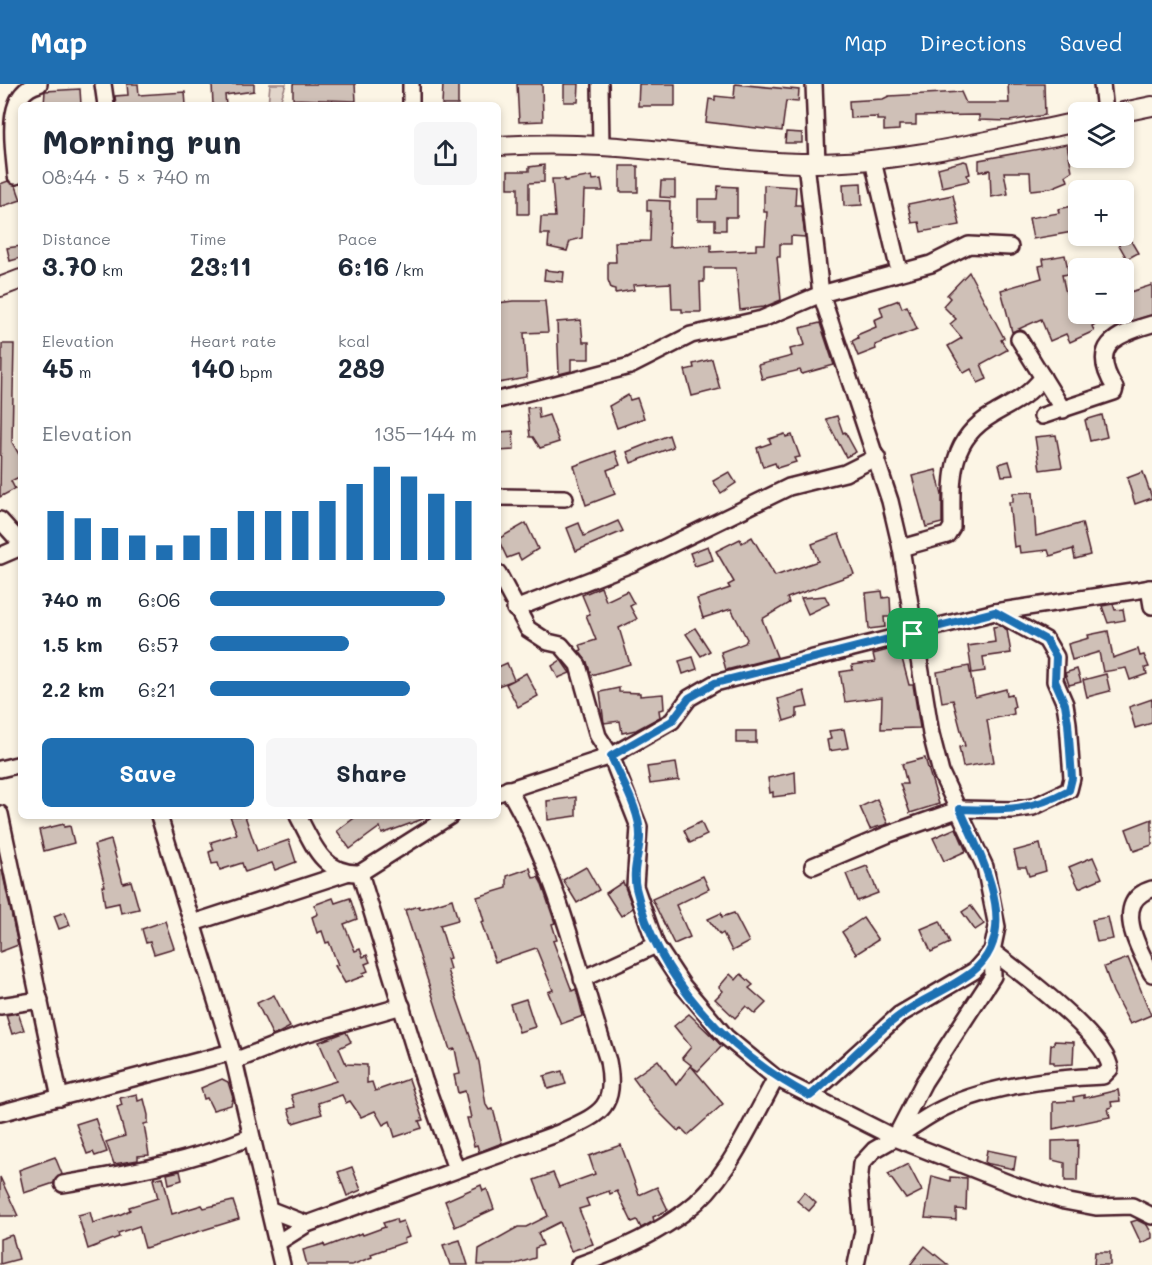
<!DOCTYPE html>
<html lang="en">
<head>
<meta charset="utf-8">
<style>
  :root { --surface:#fff; --page:#f6f6f7; --text:#1f2937; --muted:#747a83; --accent:#1f6fb2 }
  body { margin:0; font-family:Mali,sans-serif; background:var(--page); color:var(--text); height:100vh; display:flex; flex-direction:column; font-size:22px; white-space:nowrap }
  * { box-sizing:border-box; margin:0 }
  p { font-size:20px; color:var(--muted) }
  .icon { flex:none; width:33px; height:33px; fill:none; stroke:currentColor; stroke-width:2; stroke-linecap:round; stroke-linejoin:round }
  .map { position:relative; flex:1; overflow:hidden }
  .side { position:absolute; left:18px; top:18px; width:483px; height:717px; display:flex; flex-direction:column; background:var(--surface); border-radius:9px; box-shadow:0 3px 9px #0003 }
  .side>* { flex:none }
  .tools { position:absolute; left:1068px; top:18px; display:grid; gap:12px }
  .tools a { display:grid; place-items:center; width:66px; height:66px; border-radius:9px; background:var(--surface); box-shadow:0 3px 9px #0003; font-size:30px }
  .pin { position:absolute; display:grid; place-items:center; width:51px; height:51px; color:#fff; margin:-26px; border-radius:12px; box-shadow:0 3px 9px #0006 }
  .round { display:grid; place-items:center; flex:none; width:63px; height:63px; border-radius:9px; background:var(--page) }
  .headline { display:flex; align-items:center; justify-content:space-between; height:102px; padding:0 24px }
  h1 { font-size:33px; font-weight:800; line-height:45px }
  .figures { display:grid; grid-template-columns:repeat(3,1fr); gap:9px; height:102px; padding:6px 24px }
  .figures div { display:grid; align-content:center }
  .figures b { font-size:26px; font-weight:800 }
  .figures small { font-size:16px; font-weight:400 }
  .figures p { font-size:16px }
  .chart { height:168px; padding:12px 24px }
  .chart p { display:flex; justify-content:space-between }
  .chart svg { width:100%; height:108px; margin-top:6px; stroke:var(--accent); stroke-width:6 }
  .cta { display:flex; gap:12px; margin-top:auto; padding:12px 24px }
  .cta a { flex:1; height:69px; border-radius:9px; background:var(--accent); color:#fff; font-size:24px; font-weight:800; line-height:69px; text-align:center }
  .cta a+a { background:var(--page); color:var(--text) }
  ul { padding:0 24px; list-style:none; font-size:20px }
  li { display:grid; grid-template-columns:96px 72px 1fr; align-items:center; height:45px }
  li i { height:15px; border-radius:8px; background:var(--accent) }
  header { display:flex; align-items:center; gap:36px; box-sizing:border-box; height:84px; padding:0 30px; background:var(--accent); color:#fff }
  header strong { font-size:28px }
  nav { display:flex; gap:33px; margin-inline-start:auto; font-size:21px }
  .map>svg:first-child { display:block }
  .green { fill:#e2d5ca; stroke:#967a7a; stroke-width:1.5 }
  .building { fill:#cfc0b7; stroke:#4a1f2b; stroke-width:1.5 }
  .lines { fill:none; stroke-linecap:round; stroke-linejoin:round }
  .minor-casing { stroke:#4a1f2b; stroke-width:20 }
  .tertiary-casing { stroke:#4a1f2b; stroke-width:22 }
  .minor { stroke:#fcf5e5; stroke-width:15 }
  .tertiary { stroke:#fcf5e5; stroke-width:18 }
  .route-casing { stroke:#fff; stroke-width:12 }
  .route { stroke:#1f6fb2; stroke-width:8 }
</style>
</head>
<body>
<header>
<strong>Map</strong>
<nav><a>Map</a><a>Directions</a><a>Saved</a></nav>
</header>
<div class="map">
<svg width="1152" height="1181" viewBox="0 0 1152 1181">
  <rect width="100%" height="100%" fill="#fcf5e5"/>
  <filter id="ink" filterUnits="userSpaceOnUse"><feTurbulence type="fractalNoise" baseFrequency=".0167" numOctaves="2"/><feDisplacementMap in="SourceGraphic" scale="12" xChannelSelector="R" yChannelSelector="G"/><feConvolveMatrix kernelMatrix="1 2 1 2 8 2 1 2 1" color-interpolation-filters="sRGB"/></filter>
  <g filter="url(#ink)">
    <polygon class="green" points="270,0 286,0 279,21 268,21"/>
    <g class="building">
      <polygon points="127,0 138,0 139,11 185,8 186,21 116,21 115,12 128,11"/>
      <polygon points="212,0 254,0 254,7 225,11 226,21 213,21"/>
      <polygon points="293,0 355,0 356,17 293,15"/>
      <polygon points="443,0 458,0 458,21 442,21"/>
      <polygon points="517,0 542,0 543,37 519,38"/>
      <polygon points="564,0 579,0 578,18 564,18"/>
      <polygon points="639,0 675,0 675,22 638,22"/>
      <polygon points="735,0 799,6 798,18 786,17 782,47 706,38 709,15 715,16 715,12 734,14"/>
      <polygon points="1008,0 1044,0 1045,31 1010,37 979,36 979,31 916,32 916,41 899,41 899,46 884,47 884,36 877,36 877,33 850,34 849,17 883,15 889,12 961,8 966,19 1009,19"/>
      <polygon points="80,5 81,21 44,21 45,7"/>
      <polygon points="786,48 802,49 802,59 785,59"/>
      <polygon points="1067,60 1072,87 1066,91 1068,97 1051,104 1031,106 1030,88 1004,88 1008,110 991,113 990,86 979,88 979,76"/>
      <polygon points="964,77 967,78 970,90 967,91 969,97 942,103 938,84"/>
      <polygon points="544,81 544,98 529,99 529,130 518,130 518,104 508,104 508,87 529,87 529,83"/>
      <rect x="620" y="82" width="18" height="26"/>
      <polygon points="592,92 593,96 601,95 603,107 584,107 582,154 570,157 567,167 548,163 549,150 540,150 541,133 555,133 552,95 565,95 565,97"/>
      <polygon points="8,97 16,102 21,116 0,123 0,100"/>
      <polygon points="661,97 675,97 675,114 660,113"/>
      <polygon points="861,99 862,121 844,122 843,100"/>
      <polygon points="764,101 796,103 795,121 801,121 805,153 791,152 791,160 780,160 780,173 777,173 781,216 764,223 740,226 736,184 704,184 704,198 700,198 701,228 682,228 682,225 672,225 671,199 633,201 634,206 615,209 615,205 611,204 608,196 608,178 616,178 615,158 650,157 651,127 647,127 647,116 670,117 669,163 711,161 711,168 756,166 756,160 765,160 767,128 764,128"/>
      <polygon points="718,102 737,103 737,133 726,133 726,146 715,146 715,136 698,136 698,115 717,115"/>
      <polygon points="953,111 960,141 921,148 919,138 912,139 908,120"/>
      <polygon points="1078,121 1078,147 1033,155 1029,134 1059,129 1058,125"/>
      <polygon points="1114,152 1128,152 1138,169 1127,175"/>
      <polygon points="21,162 21,174 10,177 7,164"/>
      <polygon points="1065,171 1069,190 1062,191 1065,205 1070,220 1078,216 1078,230 1097,230 1100,237 1092,242 1094,247 1070,258 1066,250 1050,257 1041,235 1012,248 1001,206 1042,194 1039,182 1044,181 1043,175"/>
      <polygon points="545,186 564,188 563,198 544,196"/>
      <polygon points="969,188 1004,254 1001,256 1007,266 981,280 987,295 978,299 971,285 964,289 948,262 962,254 950,240 956,235 943,222 950,214 947,211"/>
      <polygon points="1152,201 1152,231 1124,239 1124,210"/>
      <polygon points="899,216 902,224 907,222 917,245 875,261 876,265 858,272 852,257 858,254 857,251 876,243 874,236 883,232 880,223"/>
      <polygon points="513,217 545,217 548,248 524,249 527,294 498,299 498,219"/>
      <polygon points="581,236 583,258 589,258 589,275 571,275 571,287 559,290 557,238"/>
      <polygon points="820,239 834,281 802,290 800,286 762,295 758,281 792,272 790,265 805,261 800,244"/>
      <polygon points="2,260 14,260 12,358 21,374 21,392 11,397 15,405 0,413"/>
      <polygon points="712,275 720,305 692,312 685,286 694,284 693,280"/>
      <polygon points="628,311 630,316 637,314 644,334 617,344 609,322"/>
      <polygon points="538,323 539,334 549,331 559,358 540,364 533,353 530,353 527,324"/>
      <polygon points="1102,331 1107,353 1090,357 1085,336"/>
      <polygon points="837,332 843,349 845,348 856,368 846,373 826,335"/>
      <polygon points="513,347 514,366 498,367 498,348"/>
      <polygon points="785,350 786,353 792,351 800,373 794,374 796,378 777,384 775,379 763,383 757,364 771,359 769,355"/>
      <polygon points="669,351 673,363 631,379 627,368"/>
      <polygon points="1056,351 1062,383 1040,386 1035,353"/>
      <polygon points="615,367 620,381 607,386 615,410 586,421 574,382"/>
      <polygon points="1009,377 1013,391 1002,392 999,380"/>
      <polygon points="936,386 942,411 942,439 926,443 912,392"/>
      <polygon points="729,388 736,399 721,409 713,397"/>
      <polygon points="1143,388 1152,414 1135,420 1127,394"/>
      <polygon points="1033,408 1036,452 1082,439 1090,471 1075,475 1073,465 1050,472 1048,466 1020,469 1019,462 1014,463 1009,418 1013,418 1013,409"/>
      <polygon points="618,437 623,447 576,467 567,444 579,439 584,452"/>
      <polygon points="526,439 538,465 521,476 518,470 507,474 498,455"/>
      <polygon points="839,450 854,490 787,514 789,519 762,535 777,573 726,586 721,568 745,559 747,555 731,525 703,534 697,515 730,504 728,501 734,498 716,467 740,455 742,459 752,453 775,492 818,477 812,460"/>
      <polygon points="708,462 713,476 695,482 690,469"/>
      <polygon points="601,503 606,517 627,507 634,520 630,522 637,535 619,544 630,580 591,591 587,578 579,567 582,566 580,561 596,556 586,531 590,530 582,511"/>
      <polygon points="882,507 883,514 890,513 891,533 884,533 885,543 869,545 866,509"/>
      <polygon points="825,512 829,520 808,530 801,514"/>
      <polygon points="1113,520 1115,526 1123,525 1125,536 1108,539 1102,522"/>
      <polygon points="1001,542 1007,546 1011,569 983,573 985,587 972,589 968,562 995,558 993,543"/>
      <polygon points="695,544 710,567 701,572 686,550"/>
      <polygon points="1108,547 1113,574 1138,565 1140,572 1144,571 1149,583 1145,584 1147,590 1130,596 1126,584 1103,588 1099,568 1072,576 1068,560 1089,554 1088,551"/>
      <polygon points="899,563 909,601 913,601 920,644 881,645 882,613 845,618 840,588 853,586 852,581 875,578 873,570"/>
      <polygon points="693,573 697,585 683,590 679,577"/>
      <polygon points="561,576 570,589 558,594 552,582"/>
      <polygon points="507,579 514,596 526,589 538,612 518,623 506,600 514,596 498,602 498,583"/>
      <polygon points="969,582 975,613 1006,605 1007,611 1012,610 1015,623 1013,623 1014,630 987,636 994,678 963,683 959,663 965,662 953,616 942,618 937,588"/>
      <polygon points="1077,585 1081,598 1069,601 1065,589"/>
      <polygon points="1106,590 1110,607 1087,613 1083,596"/>
      <polygon points="619,604 619,608 640,609 640,612 663,610 664,625 659,626 660,633 636,646 622,649 620,637 604,639 600,608"/>
      <polygon points="804,607 808,623 797,625 797,633 784,637 778,615"/>
      <polygon points="1152,615 1152,639 1135,644 1129,623"/>
      <polygon points="844,645 848,664 829,667 827,656 831,655 829,647"/>
      <rect x="736" y="647" width="20" height="12"/>
      <polygon points="925,674 939,720 910,729 900,700 907,700 902,680"/>
      <polygon points="676,679 679,696 650,700 647,683"/>
      <polygon points="795,688 796,710 773,713 773,708 770,709 768,694"/>
      <polygon points="576,713 576,732 548,736 547,717"/>
      <polygon points="877,715 888,740 870,745 860,723"/>
      <polygon points="230,732 245,732 257,767 289,756 296,778 275,786 272,779 245,788 242,779 220,786 218,779 212,780 209,768 214,766 211,758 237,750"/>
      <polygon points="357,732 431,732 382,750 380,743 350,765 337,747"/>
      <polygon points="1152,735 1152,761 1134,767 1126,745"/>
      <polygon points="701,738 707,751 690,759 684,746"/>
      <polygon points="64,740 64,743 70,742 74,759 44,767 39,746"/>
      <polygon points="956,744 966,767 944,777 933,754"/>
      <polygon points="111,756 123,799 131,797 139,825 121,829 119,819 105,822 102,802 105,802 94,761"/>
      <polygon points="1040,760 1046,787 1029,792 1026,783 1018,783 1014,767"/>
      <polygon points="1093,773 1102,794 1079,804 1069,783"/>
      <polygon points="867,782 878,809 857,817 846,790"/>
      <polygon points="586,783 599,806 577,819 563,796"/>
      <polygon points="530,784 533,794 538,793 541,798 555,839 552,840 557,856 553,857 572,907 576,905 583,932 561,940 548,908 553,906 536,864 495,878 481,838 484,837 477,813 507,804 507,792"/>
      <polygon points="2,786 18,861 0,868 0,787"/>
      <polygon points="703,792 709,805 676,821 690,853 674,860 652,815"/>
      <polygon points="623,798 633,824 621,832 606,809"/>
      <polygon points="333,814 335,819 350,814 357,835 344,840 355,867 360,865 363,873 367,871 370,878 365,880 368,887 363,889 364,892 345,899 335,882 338,881 329,858 326,859 322,847 317,849 312,833 318,830 314,821"/>
      <polygon points="452,815 458,836 440,841 450,874 447,875 450,885 447,886 479,978 486,1021 489,1026 493,1025 502,1059 479,1068 477,1061 474,1062 467,1034 471,1034 465,1007 458,1009 454,991 460,990 455,965 450,966 405,826 419,822 420,825"/>
      <polygon points="971,822 984,840 975,846 962,828"/>
      <polygon points="65,828 70,841 59,845 54,832"/>
      <polygon points="721,829 722,833 734,829 749,858 732,867 723,849 720,851 708,835"/>
      <polygon points="1108,833 1113,855 1097,858 1092,836"/>
      <polygon points="863,834 878,856 856,870 842,848"/>
      <polygon points="165,837 174,864 154,870 150,858 146,859 142,845"/>
      <polygon points="940,837 950,859 931,868 921,845"/>
      <polygon points="1128,874 1151,931 1130,940 1113,908 1104,883"/>
      <polygon points="730,890 736,896 741,890 753,901 749,904 766,919 755,930 746,922 735,934 715,915 723,907 719,903"/>
      <polygon points="274,911 290,943 273,952 257,919"/>
      <polygon points="526,915 535,943 519,948 510,920"/>
      <polygon points="18,929 24,946 12,950 6,931"/>
      <polygon points="689,930 722,962 698,987 691,982 723,1020 688,1051 681,1044 678,1047 656,1025 633,994 658,976 676,1001 691,981 682,974 691,963 674,942"/>
      <polygon points="346,948 351,958 339,964 346,980 367,981 367,999 372,998 375,1007 409,995 423,1036 419,1037 422,1044 395,1053 390,1037 383,1041 375,1027 361,1033 350,1017 346,1019 342,1011 318,1019 322,1030 293,1039 288,1025 295,1023 291,1011 336,997 319,958"/>
      <polygon points="1054,957 1074,958 1073,980 1054,981 1054,978 1050,978 1051,960 1054,961"/>
      <polygon points="562,987 566,1000 548,1005 544,992"/>
      <polygon points="222,995 228,998 233,1014 231,1021 213,1026 207,1014 204,1015 201,1004"/>
      <polygon points="1118,1006 1120,1017 1111,1018 1112,1023 1108,1024 1110,1033 1053,1045 1053,1018 1074,1017 1073,1013 1084,1011 1084,1014"/>
      <polygon points="137,1010 138,1017 144,1015 148,1031 148,1039 144,1040 149,1071 138,1072 138,1076 114,1080 106,1058 125,1052 117,1023 122,1021 120,1014"/>
      <polygon points="95,1034 107,1068 95,1072 93,1068 87,1070 76,1040"/>
      <polygon points="1078,1056 1077,1097 1065,1097 1065,1079 1052,1076 1052,1057"/>
      <polygon points="621,1061 639,1111 657,1103 668,1126 653,1133 654,1137 641,1144 637,1136 632,1138 617,1107 610,1110 609,1107 586,1115 589,1122 579,1125 593,1160 571,1167 560,1138 538,1149 543,1161 535,1164 535,1174 512,1181 478,1181 479,1165 518,1143 526,1143 548,1132 534,1096 553,1089 559,1103 595,1090 589,1072"/>
      <polygon points="987,1066 1016,1072 1014,1085 985,1079"/>
      <polygon points="55,1073 62,1090 54,1099 24,1109 19,1086"/>
      <polygon points="908,1080 922,1107 906,1115 888,1090"/>
      <polygon points="352,1083 361,1106 347,1112 338,1088"/>
      <polygon points="180,1087 182,1096 169,1100 167,1090"/>
      <polygon points="932,1092 950,1097 950,1093 967,1094 966,1126 956,1125 956,1136 925,1134"/>
      <polygon points="0,1093 18,1132 0,1132"/>
      <polygon points="163,1093 172,1130 202,1121 204,1124 233,1117 239,1135 145,1164 139,1142 118,1149 119,1153 88,1165 78,1131 90,1128 93,1139 119,1131 130,1126 129,1123 158,1114 153,1095"/>
      <polygon points="481,1101 483,1107 487,1105 494,1125 455,1143 445,1117"/>
      <polygon points="804,1108 816,1119 809,1127 797,1117"/>
      <polygon points="396,1135 397,1139 403,1137 409,1153 404,1155 405,1158 371,1170 372,1173 352,1181 307,1181 303,1166 324,1160 325,1163 362,1149 363,1151 385,1143 383,1139"/>
      <polygon points="1137,1136 1147,1141 1152,1150 1152,1154 1141,1159 1131,1138"/>
      <polygon points="12,1151 19,1175 0,1180 0,1155"/>
      <polygon points="460,1156 468,1181 450,1181 443,1161"/>
      <polygon points="925,1162 948,1181 910,1181"/>
      <polygon points="1095,1168 1110,1168 1110,1181 1094,1181"/>
    </g>
    <g class="lines">
      <defs>
        <g id="minor">
          <polyline points="103,0 106,21"/>
          <polyline points="411,0 411,21"/>
          <polyline points="600,0 601,62"/>
          <polyline points="814,0 817,79"/>
          <polyline points="1102,0 1105,28"/>
          <polyline points="873,77 899,187"/>
          <polyline points="806,79 821,210 890,417 901,464 931,650 941,689 985,783 997,843 992,867 974,887 899,931 810,1012"/>
          <path d="M 16,92 C 14,64 2,9 39,0"/>
          <polyline points="1019,255 1063,326"/>
          <polyline points="498,316 630,282 691,251 762,235 821,210 931,180 969,161 1010,163"/>
          <path d="M 1042,332 L 1114,308 L 1115,304 C 1089,262 1114,251 1152,240"/>
          <polyline points="498,413 565,414"/>
          <polyline points="0,436 21,459"/>
          <path d="M 901,464 L 947,451 L 952,443 C 952,398 947,357 992,331 C 1014,318 1026,314 1043,293"/>
          <polyline points="0,472 21,463"/>
          <polyline points="498,489 528,545 548,558 561,561 578,581 598,652 611,672 639,743 635,802 656,861 683,902 726,953 776,994 895,1054 1011,1100 1064,1117 1096,1123 1132,1122 1152,1132"/>
          <polyline points="1149,504 1152,522"/>
          <polyline points="515,525 631,480 789,403 845,389 877,373"/>
          <polyline points="0,685 21,680"/>
          <polyline points="498,709 611,672 672,637 689,614 715,599 995,528 1152,504"/>
          <polyline points="0,730 60,1014"/>
          <polyline points="159,732 232,968 282,1181"/>
          <path d="M 298,732 C 313,760 323,791 360,789 L 450,732"/>
          <polyline points="813,782 889,750 960,725 1012,726 1033,723 1069,706 1072,694 1068,639 1065,620 1055,597 1056,573 1046,556 995,528"/>
          <polyline points="360,789 424,996 456,1085"/>
          <path d="M 1152,805 C 1111,817 1139,866 1152,890"/>
          <polyline points="193,839 346,789"/>
          <polyline points="582,895 656,861"/>
          <polyline points="0,922 40,916"/>
          <polyline points="234,977 301,951 402,922"/>
          <polyline points="0,1029 232,968"/>
          <path d="M 895,1054 C 908,1046 920,1037 934,1029 C 980,1003 1050,994 1103,992 L 1110,985 C 1109,955 1017,886 992,867"/>
          <path d="M 63,1100 C 128,1089 190,1078 251,1053"/>
          <polyline points="271,1126 307,1140"/>
          <path d="M 277,1159 L 307,1140 L 559,1049 C 600,1030 617,1025 608,977 C 578,885 558,789 508,705"/>
          <path d="M 579,1181 C 616,1168 655,1151 686,1127 C 728,1096 751,1038 776,994"/>
          <polyline points="856,1181 863,1147 859,1100 861,1080 874,1066 895,1054 924,998 993,892 992,867"/>
        </g>
        <g id="tertiary">
          <polyline points="1123,28 1152,22"/>
          <path d="M 498,62 C 532,60 568,60 602,62 C 673,66 743,79 815,79 C 903,79 992,55 1078,38"/>
          <polyline points="0,203 21,195"/>
        </g>
      </defs>
      <use href="#minor" class="minor-casing"/>
      <use href="#tertiary" class="tertiary-casing"/>
      <use href="#minor" class="minor"/>
      <use href="#tertiary" class="tertiary"/>
    </g>
  </g>
  <g class="lines" filter="url(#ink)">
    <defs>
      <path id="route" d="M 995,528 L 1046,556 L 1056,573 L 1055,597 L 1065,620 L 1068,639 L 1072,694 L 1069,706 C 1030,728 1003,726 960,725 C 980,772 1024,847 972,888 C 950,905 924,914 902,930 C 869,953 841,986 810,1012 C 730,970 657,895 636,804 C 632,786 639,771 640,754 C 641,727 621,696 611,672 L 672,637 L 689,614 L 715,599 Z"/>
    </defs>
    <use href="#route" class="route-casing"/>
    <use href="#route" class="route"/>
  </g>
</svg>
<div class="tools">
<a><svg class="icon" aria-label="layers" viewBox="0 0 24 24"><path d="M12 4l9 5-9 5-9-5zM3 14l9 5 9-5"/></svg></a>
<a>+</a>
<a>−</a>
</div>
<div class="pin" style="left:913px;top:550px;background:#1e9e55"><svg class="icon" aria-label="arrive" viewBox="0 0 24 24"><path d="M6 21V4h12l-3 4 3 4H6"/></svg></div>
<section class="side">
<div class="headline"><div><h1>Morning run</h1><p>08:44 · 5 × 740 m</p></div><a class="round"><svg class="icon" aria-label="share" viewBox="0 0 24 24"><path d="M12 15V3M7 8l5-5 5 5M5 13v7h14v-7"/></svg></a></div>
<div class="figures">
<div><p>Distance</p><b>3.70<small> km</small></b></div>
<div><p>Time</p><b>23:11</b></div>
<div><p>Pace</p><b>6:16<small> /km</small></b></div>
</div>
<div class="figures">
<div><p>Elevation</p><b>45<small> m</small></b></div>
<div><p>Heart rate</p><b>140<small> bpm</small></b></div>
<div><p>kcal</p><b>289</b></div>
</div>
<div class="chart"><p><span>Elevation</span>135–144 m</p>
<svg viewBox="0 0 160 44" preserveAspectRatio="none"><path d="M5 44V24M15 44V27M25 44V31M35 44V34M45 44V38M55 44V34M65 44V31M75 44V24M85 44V24M95 44V24M105 44V20M115 44V13M125 44V6M135 44V10M145 44V17M155 44V20"/></svg>
</div>
<ul>
<li><b>740 m</b>6:06<i style="width:88%"></i></li>
<li><b>1.5 km</b>6:57<i style="width:52%"></i></li>
<li><b>2.2 km</b>6:21<i style="width:75%"></i></li>
</ul>
<div class="cta"><a>Save</a><a>Share</a></div>
</section>
</div>
</body>
</html>
